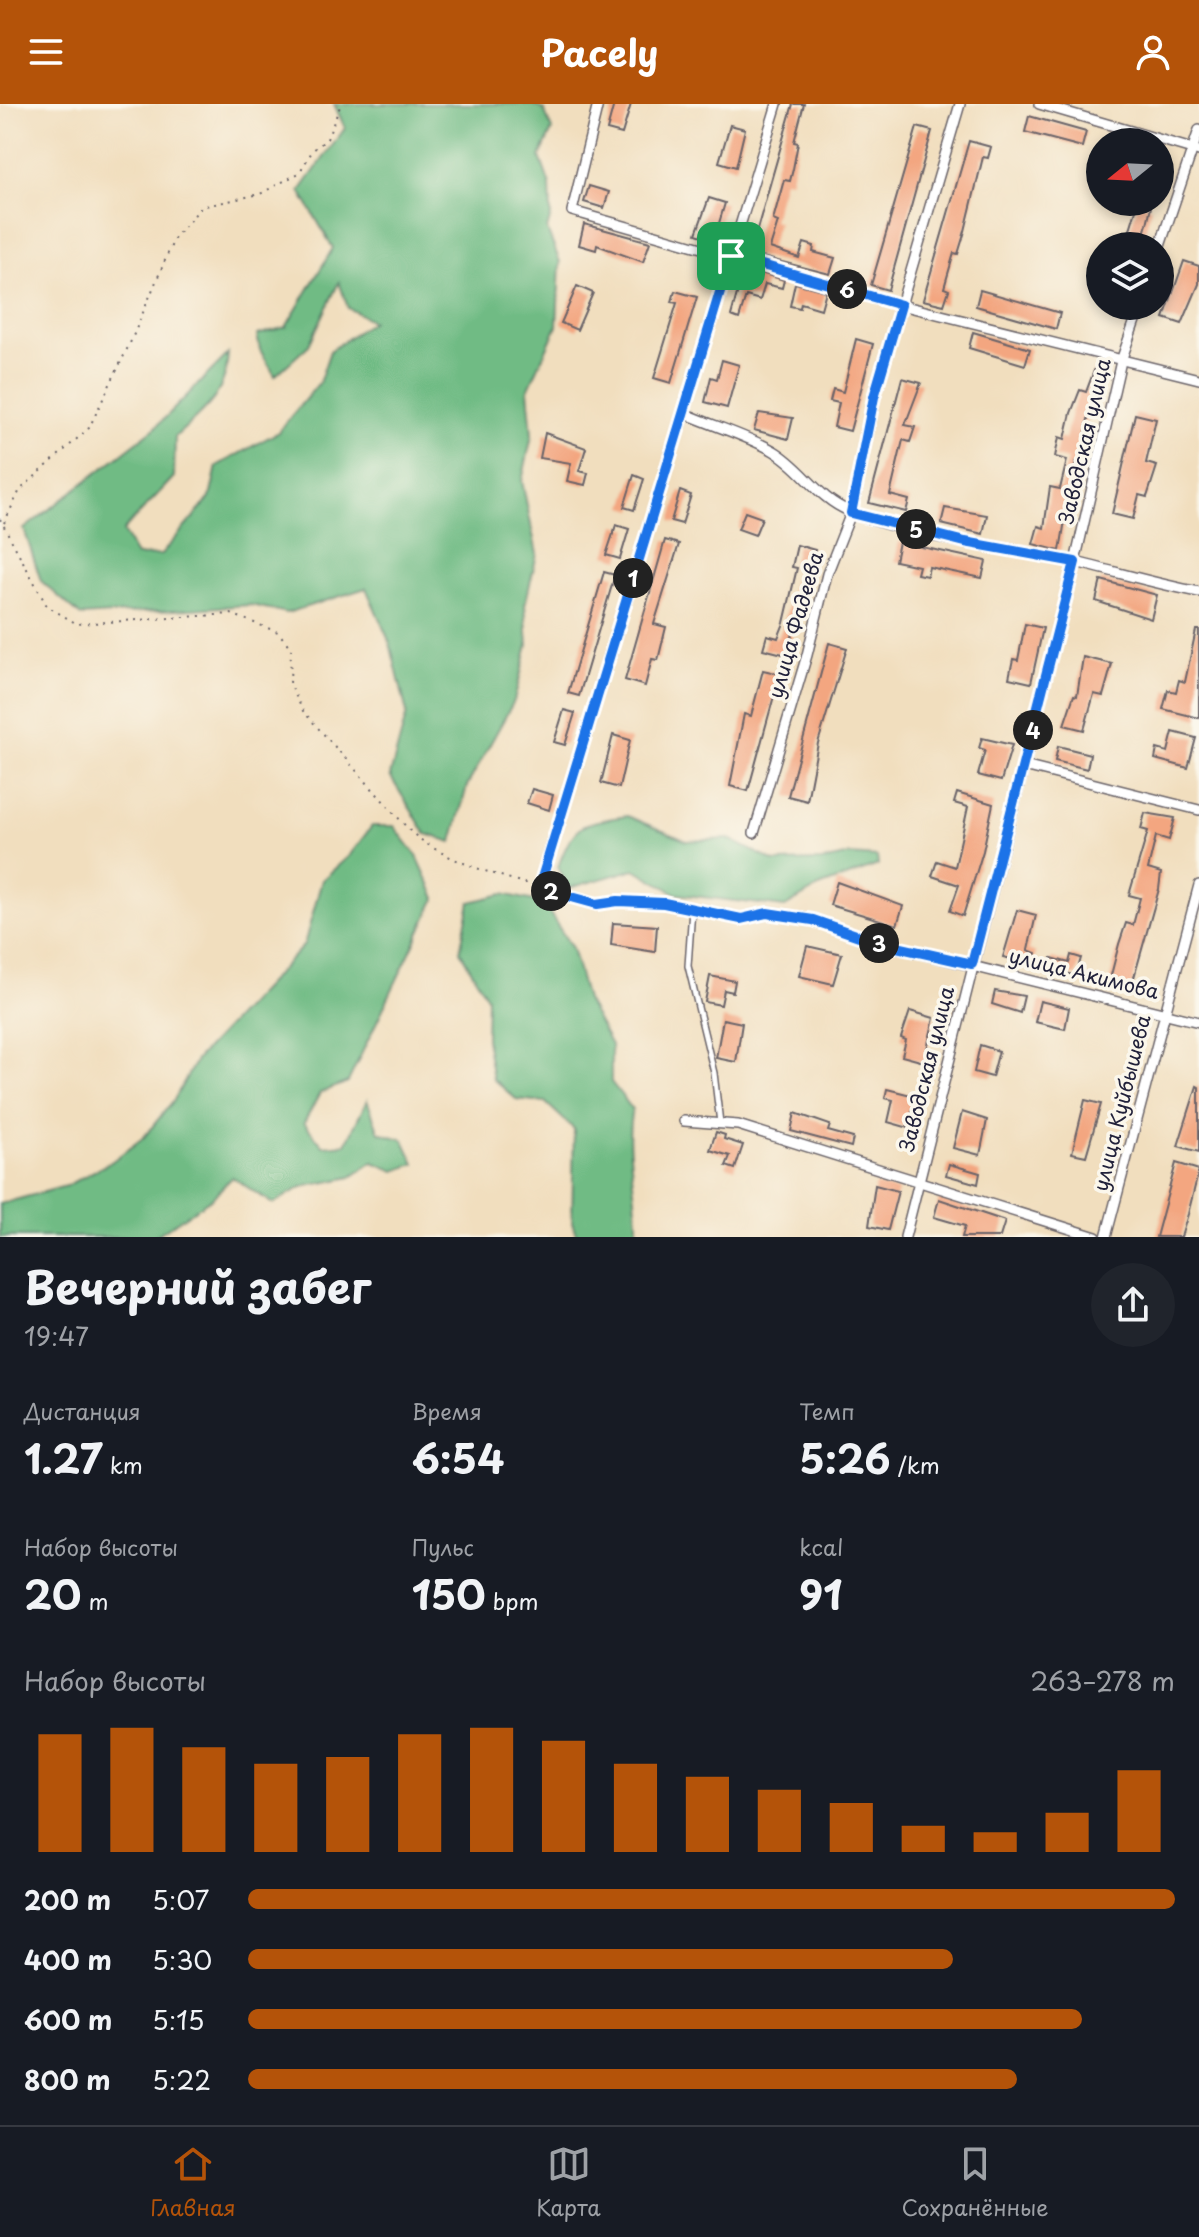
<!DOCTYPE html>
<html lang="ru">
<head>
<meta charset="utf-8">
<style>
  :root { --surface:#171b24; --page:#20242c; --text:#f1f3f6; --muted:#9ea1a6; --line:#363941; --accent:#b45309 }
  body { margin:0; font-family:"Playpen Sans",sans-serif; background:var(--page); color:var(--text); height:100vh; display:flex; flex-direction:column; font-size:30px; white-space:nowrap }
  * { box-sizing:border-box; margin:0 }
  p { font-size:26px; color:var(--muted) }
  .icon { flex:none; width:44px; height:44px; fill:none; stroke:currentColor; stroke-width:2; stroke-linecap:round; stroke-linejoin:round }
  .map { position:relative; height:1133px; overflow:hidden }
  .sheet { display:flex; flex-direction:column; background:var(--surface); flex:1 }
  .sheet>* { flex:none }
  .needle { width:52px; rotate:252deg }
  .fabs { position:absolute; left:1086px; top:24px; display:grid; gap:16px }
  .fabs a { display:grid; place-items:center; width:88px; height:88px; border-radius:50%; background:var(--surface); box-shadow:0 4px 12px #0003; font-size:40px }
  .pin { position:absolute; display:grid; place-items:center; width:68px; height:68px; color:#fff; margin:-34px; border-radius:16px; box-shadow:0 4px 12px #0006 }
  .km { position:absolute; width:40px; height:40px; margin:-20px; border-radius:50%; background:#222; color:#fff; font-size:22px; line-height:40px; text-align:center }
  .round { display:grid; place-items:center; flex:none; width:84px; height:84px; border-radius:42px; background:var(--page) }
  .head { display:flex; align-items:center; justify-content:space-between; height:136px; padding:0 24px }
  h1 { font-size:44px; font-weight:700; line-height:60px }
  .figures { display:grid; grid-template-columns:repeat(3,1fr); gap:12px; height:136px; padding:8px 24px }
  .figures div { display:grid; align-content:center }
  .figures b { font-size:40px; font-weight:700 }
  .figures small { font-size:22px; font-weight:400 }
  .figures p { font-size:22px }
  .chart { height:224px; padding:16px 24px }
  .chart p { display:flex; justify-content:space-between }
  .chart svg { width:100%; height:144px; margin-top:8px; stroke:var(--accent); stroke-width:6 }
  ul { padding:0 24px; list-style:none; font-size:26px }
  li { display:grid; grid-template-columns:128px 96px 1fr; align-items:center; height:60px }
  li i { height:20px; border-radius:10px; background:var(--accent) }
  header { display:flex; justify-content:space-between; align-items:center; height:104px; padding:0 24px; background:var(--accent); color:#fff; font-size:36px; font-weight:700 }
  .menu { display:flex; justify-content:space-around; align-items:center; height:112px; border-top:2px solid var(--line); background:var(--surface); font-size:22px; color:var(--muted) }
  .menu a { display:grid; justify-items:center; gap:4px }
  .menu .current { color:var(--accent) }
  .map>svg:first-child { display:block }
  .forest { fill:#6fbb84; stroke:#486e60; stroke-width:2 }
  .building { fill:#f3a680 }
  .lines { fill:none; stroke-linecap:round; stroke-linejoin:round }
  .lane-casing { stroke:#6a6469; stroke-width:8 }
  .street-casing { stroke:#6a6469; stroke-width:12 }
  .path { stroke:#6a6469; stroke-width:2; stroke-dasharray:2 6; stroke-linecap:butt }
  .lane { stroke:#fff; stroke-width:5 }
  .street { stroke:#fff; stroke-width:9 }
  .route-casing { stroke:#fff; stroke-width:16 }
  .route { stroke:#1a73e8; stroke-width:10 }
  .labels { text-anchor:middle; stroke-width:7; stroke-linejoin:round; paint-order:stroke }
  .street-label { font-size:20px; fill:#22223b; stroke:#fbf7ec }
</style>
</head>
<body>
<header><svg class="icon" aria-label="menu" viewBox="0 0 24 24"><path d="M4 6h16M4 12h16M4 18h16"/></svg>Pacely<svg class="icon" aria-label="person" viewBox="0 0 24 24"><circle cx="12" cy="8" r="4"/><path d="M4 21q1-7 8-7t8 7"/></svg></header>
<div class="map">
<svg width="1199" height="1133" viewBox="0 0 1199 1133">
  <rect width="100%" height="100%" fill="#fbf7ec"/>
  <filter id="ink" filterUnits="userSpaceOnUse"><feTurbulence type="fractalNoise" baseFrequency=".0125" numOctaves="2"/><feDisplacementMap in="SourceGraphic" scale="16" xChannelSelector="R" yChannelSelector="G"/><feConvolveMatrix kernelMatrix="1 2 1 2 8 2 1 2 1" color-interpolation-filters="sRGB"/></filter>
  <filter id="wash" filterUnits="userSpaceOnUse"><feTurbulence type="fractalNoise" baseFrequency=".006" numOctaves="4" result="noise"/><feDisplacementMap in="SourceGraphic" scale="32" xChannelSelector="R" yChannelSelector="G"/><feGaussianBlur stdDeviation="1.8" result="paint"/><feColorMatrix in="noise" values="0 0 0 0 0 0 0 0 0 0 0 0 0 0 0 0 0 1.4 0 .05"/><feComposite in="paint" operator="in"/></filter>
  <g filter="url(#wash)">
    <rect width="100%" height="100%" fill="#f1debe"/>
    <g class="forest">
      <path d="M 334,0 L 532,0 L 544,6 L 552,26 L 540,53 L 550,81 L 551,111 L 547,126 L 560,158 L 557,222 L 528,286 L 532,331 L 522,377 L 537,450 L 525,501 L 528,541 L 514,597 L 467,682 L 452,738 L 426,730 L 390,672 L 407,609 L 390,539 L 366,484 L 287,509 L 251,501 L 81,512 L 41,477 L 24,425 L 155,324 L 228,250 C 226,293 204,306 175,333 L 174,373 L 123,427 L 136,452 L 161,451 L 210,394 L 217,362 L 278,328 L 319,279 L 330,247 L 372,217 L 348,204 L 339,178 L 309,241 L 275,272 L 260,246 L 257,231 L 286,223 L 333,144 L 300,87 L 345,24 Z"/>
      <path d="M 627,712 L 687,737 L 729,735 L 775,758 L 823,757 L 850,751 L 877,753 L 878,761 L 819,783 L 785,803 L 677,790 L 635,765 L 569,784 L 558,763 C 574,718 582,719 627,712 Z"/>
      <polygon points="372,722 394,722 417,752 436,794 348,978 320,989 304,1019 323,1042 346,1040 367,996 379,1028 404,1036 415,1060 395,1067 373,1058 351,1073 302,1083 273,1100 232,1073 212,1094 154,1133 0,1133 0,1100 66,1082 111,1058 144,1033 174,996 196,956 304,841 322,776 349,752"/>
      <path d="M 503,790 L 543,799 L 572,844 L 586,896 L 611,941 L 611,978 L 632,1005 C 623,1047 639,1090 637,1133 L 577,1133 L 572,1118 L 574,1025 L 545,998 L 516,995 L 493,975 L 486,935 L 487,893 L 460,847 L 470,798 Z"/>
    </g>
    <g id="blocks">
      <g class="building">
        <polygon points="614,0 631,0 622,30 607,26"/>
        <polygon points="793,0 804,0 794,38 798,39 793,65 790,77 784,76 773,116 778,118 770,144 799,154 804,139 814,142 813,148 835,154 830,170 750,150"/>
        <polygon points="1029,12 1086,28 1082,43 1025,28"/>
        <polygon points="730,21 745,25 736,63 719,58"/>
        <polygon points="917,23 932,27 888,186 871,181"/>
        <polygon points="969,37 991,43 988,54 983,53 965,127 958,150 954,149 944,184 949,186 944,201 923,196"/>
        <polygon points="589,82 609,88 604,104 584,98"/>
        <polygon points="709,94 725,99 714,136 696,130"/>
        <polygon points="1138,99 1151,103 1147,120 1140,142 1125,142"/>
        <polygon points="584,120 650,138 643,158 597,141 596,146 579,141"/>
        <polygon points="1184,157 1199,162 1199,180 1182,220 1164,214"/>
        <polygon points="744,164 784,176 782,184 765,180 760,196 746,192 739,215 731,212"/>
        <polygon points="795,179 826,187 821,205 801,199 800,204 790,202"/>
        <polygon points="577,182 593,189 577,226 561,219"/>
        <polygon points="980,186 1060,209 1056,225 976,202"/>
        <polygon points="675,187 697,193 671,279 654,274 677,199 672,198"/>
        <polygon points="973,228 1030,245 1025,261 969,244"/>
        <polygon points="856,235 873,240 850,327 834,323 839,299 830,297 833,285 843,288"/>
        <polygon points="722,256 739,261 727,304 705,298 711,273 717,275"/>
        <polygon points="1095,264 1103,267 1089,309 1081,359 1076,358 1071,379 1060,447 1033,440 1038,422 1044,424 1050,383 1060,385 1067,356 1055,353 1059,333 1065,335 1071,309 1080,286 1086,288"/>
        <polygon points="902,274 921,279 905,321 915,323 910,338 903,336 890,391 909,396 906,408 869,399"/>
        <polygon points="759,309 793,314 788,335 754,326"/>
        <polygon points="1135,310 1156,315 1146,359 1157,362 1147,393 1139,391 1133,415 1112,410"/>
        <polygon points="545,329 586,344 579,367 588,369 585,381 567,377 571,359 540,354"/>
        <polygon points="634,371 644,375 634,406 624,403"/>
        <polygon points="680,387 691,391 682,420 671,417"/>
        <polygon points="945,404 987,411 983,430 941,420"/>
        <polygon points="745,408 762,414 755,431 738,425"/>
        <polygon points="616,421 629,425 620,455 606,451"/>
        <polygon points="665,436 679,440 654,520 666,523 658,556 652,555 645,582 625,576"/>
        <polygon points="899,438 986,457 982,474 929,463 927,472 917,470 919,462 895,457"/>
        <polygon points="797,441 815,446 787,551 763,545 767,531 778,534 784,519 797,464 792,463"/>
        <polygon points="604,468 615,471 579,592 568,589"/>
        <polygon points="1101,476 1157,491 1151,515 1096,497"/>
        <polygon points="1025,520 1043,524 1031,579 1009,574 1013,555 1018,556"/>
        <polygon points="1196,526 1199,526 1199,614 1163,605 1168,586 1176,588 1179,576 1185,578"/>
        <polygon points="829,539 847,544 818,639 807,697 788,692"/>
        <polygon points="1083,553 1112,560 1103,592 1094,590 1084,626 1064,621 1074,591 1077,592"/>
        <polygon points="763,566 780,570 748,687 730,682 744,610 751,612"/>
        <polygon points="564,606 575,609 565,641 554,638"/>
        <polygon points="1173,628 1196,634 1188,664 1155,655 1157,645 1168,648"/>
        <polygon points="613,631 630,636 619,684 601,679"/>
        <polygon points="982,634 1012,641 1001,677 978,671 985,646 979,644"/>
        <polygon points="1058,642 1090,650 1087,665 1055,657"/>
        <polygon points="532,685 553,691 549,706 527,699"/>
        <polygon points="957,689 993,700 983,747 963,812 950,807 959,781 932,772 937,757 955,763 968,703 954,699"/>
        <polygon points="1145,709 1175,714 1169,736 1156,732 1148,765 1161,769 1159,785 1131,884 1109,879 1119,840 1126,819 1133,821 1140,794 1129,791 1148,727 1141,725"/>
        <polygon points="837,778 903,802 897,821 830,801"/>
        <polygon points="1017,806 1036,811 1028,846 1036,849 1033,860 1003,853"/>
        <polygon points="613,819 657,822 655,848 611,841"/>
        <polygon points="807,842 842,850 833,880 799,872"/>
        <polygon points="1071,851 1081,854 1076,872 1049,864 1052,854 1069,859"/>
        <polygon points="710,872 735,877 733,888 724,886 721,901 705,898"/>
        <polygon points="995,887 1024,892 1020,909 992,900"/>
        <polygon points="1040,897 1069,904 1065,925 1035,918"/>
        <polygon points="910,907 934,914 924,958 902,952 906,936 901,934"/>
        <polygon points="723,915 742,919 736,958 716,954"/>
        <polygon points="980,941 999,947 992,973 974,968"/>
        <polygon points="1197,982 1199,983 1199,1048 1178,1042"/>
        <polygon points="887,985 915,992 909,1024 888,1018 893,996 885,994"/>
        <polygon points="1085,996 1101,1000 1086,1052 1072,1049"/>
        <polygon points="962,1008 987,1016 980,1051 953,1044"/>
        <polygon points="795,1009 830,1021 828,1027 853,1034 851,1043 791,1027"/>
        <polygon points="716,1028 725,1031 724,1035 743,1041 735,1065 726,1062 730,1052 710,1046"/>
        <polygon points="1176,1059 1199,1066 1188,1110 1181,1133 1156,1133"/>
        <polygon points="949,1060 980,1069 978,1080 946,1071"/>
        <polygon points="875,1081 898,1087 888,1126 869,1122"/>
        <polygon points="939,1095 1005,1117 1000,1133 962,1133 965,1122 934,1113"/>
      </g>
    </g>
  </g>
  <g filter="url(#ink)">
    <use href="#blocks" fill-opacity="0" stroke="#6a6469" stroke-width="2"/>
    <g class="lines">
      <defs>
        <polyline id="lane" points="692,805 688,862 714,969 720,1019"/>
        <g id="street">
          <polyline points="598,0 572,107 901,201 1199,275"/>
          <polyline points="777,0 539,784 597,800 618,797 664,799 741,815 767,809 813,816 879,839 1199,918"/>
          <polyline points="1039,0 1199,47"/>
          <polyline points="1160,142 1199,26"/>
          <path d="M 684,309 C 713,322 746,331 774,347 C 803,364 817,394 849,407 C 917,436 1002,442 1075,458 C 1117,468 1156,480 1199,488"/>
          <polyline points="1024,662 1199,706"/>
          <polyline points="754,729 807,551 827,470 851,409 874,293 960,0"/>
          <polyline points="684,1017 738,1021 1096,1133"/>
          <polyline points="905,1133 1075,458 1121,257 1140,202"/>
          <polyline points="1106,1133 1199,781"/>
        </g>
      </defs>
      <use href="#lane" class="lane-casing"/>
      <use href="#street" class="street-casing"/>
      <g class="path">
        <path d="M 0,415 L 47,502 L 77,520 L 231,510 L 278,528 L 291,544 L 290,580 L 303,607 L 411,728 C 445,757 488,768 530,781"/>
        <polyline points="4,419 20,386 89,324 131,237 174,135 201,103 260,90 299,69 313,46 327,35 341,0"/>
      </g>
      <use href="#lane" class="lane"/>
      <use href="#street" class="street"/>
    </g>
  </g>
  <g class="lines" filter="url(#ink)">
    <defs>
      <polygon id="route" points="731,152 901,201 874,293 851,409 965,438 1075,458 972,860 879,839 813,816 767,809 741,815 664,799 618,797 597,800 539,784"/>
    </defs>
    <use href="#route" class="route-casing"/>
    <use href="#route" class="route"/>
  </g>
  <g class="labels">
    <g class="street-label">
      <text transform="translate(1085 337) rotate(-77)" y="7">Заводская улица</text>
      <text transform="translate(796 521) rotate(-74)" y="7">улица Фадеева</text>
      <text transform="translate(1084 870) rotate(14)" y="7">улица Акимова</text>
      <text transform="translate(927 965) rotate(-76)" y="7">Заводская улица</text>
      <text transform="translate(1122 999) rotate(-76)" y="7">улица Куйбышева</text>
    </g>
  </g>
</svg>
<div class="fabs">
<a><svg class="needle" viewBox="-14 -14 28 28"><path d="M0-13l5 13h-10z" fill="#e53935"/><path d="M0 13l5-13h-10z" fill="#9ea1a6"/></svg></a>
<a><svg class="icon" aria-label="layers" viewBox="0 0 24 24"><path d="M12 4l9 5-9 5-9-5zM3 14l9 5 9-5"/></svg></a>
</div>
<div class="pin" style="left:731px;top:152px;background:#1e9e55"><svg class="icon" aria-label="arrive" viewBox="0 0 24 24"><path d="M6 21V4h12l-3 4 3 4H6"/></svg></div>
<b class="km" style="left:633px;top:474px">1</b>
<b class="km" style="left:551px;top:787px">2</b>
<b class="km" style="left:879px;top:839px">3</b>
<b class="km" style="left:1033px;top:626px">4</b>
<b class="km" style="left:916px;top:425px">5</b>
<b class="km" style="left:847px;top:185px">6</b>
</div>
<section class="sheet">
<div class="head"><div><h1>Вечерний забег</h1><p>19:47</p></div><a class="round"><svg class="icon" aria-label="share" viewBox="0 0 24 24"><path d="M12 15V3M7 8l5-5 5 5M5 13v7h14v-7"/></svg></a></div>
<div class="figures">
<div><p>Дистанция</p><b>1.27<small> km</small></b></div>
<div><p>Время</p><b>6:54</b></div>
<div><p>Темп</p><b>5:26<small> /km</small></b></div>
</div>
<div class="figures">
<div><p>Набор высоты</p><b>20<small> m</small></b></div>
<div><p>Пульс</p><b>150<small> bpm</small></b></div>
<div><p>kcal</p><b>91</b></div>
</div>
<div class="chart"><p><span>Набор высоты</span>263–278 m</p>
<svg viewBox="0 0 160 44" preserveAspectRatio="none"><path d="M5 44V8M15 44V6M25 44V12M35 44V17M45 44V15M55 44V8M65 44V6M75 44V10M85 44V17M95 44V21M105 44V25M115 44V29M125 44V36M135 44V38M145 44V32M155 44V19"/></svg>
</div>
<ul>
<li><b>200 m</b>5:07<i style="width:100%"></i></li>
<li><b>400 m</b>5:30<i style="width:76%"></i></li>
<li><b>600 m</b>5:15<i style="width:90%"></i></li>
<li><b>800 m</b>5:22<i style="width:83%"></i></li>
</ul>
</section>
<nav class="menu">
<a class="current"><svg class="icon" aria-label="home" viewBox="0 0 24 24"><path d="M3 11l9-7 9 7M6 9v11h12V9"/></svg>Главная</a>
<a><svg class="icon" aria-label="map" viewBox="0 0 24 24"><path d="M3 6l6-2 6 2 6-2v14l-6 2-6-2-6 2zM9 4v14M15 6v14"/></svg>Карта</a>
<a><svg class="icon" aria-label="saved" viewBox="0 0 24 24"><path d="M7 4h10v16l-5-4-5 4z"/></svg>Сохранённые</a>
</nav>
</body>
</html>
